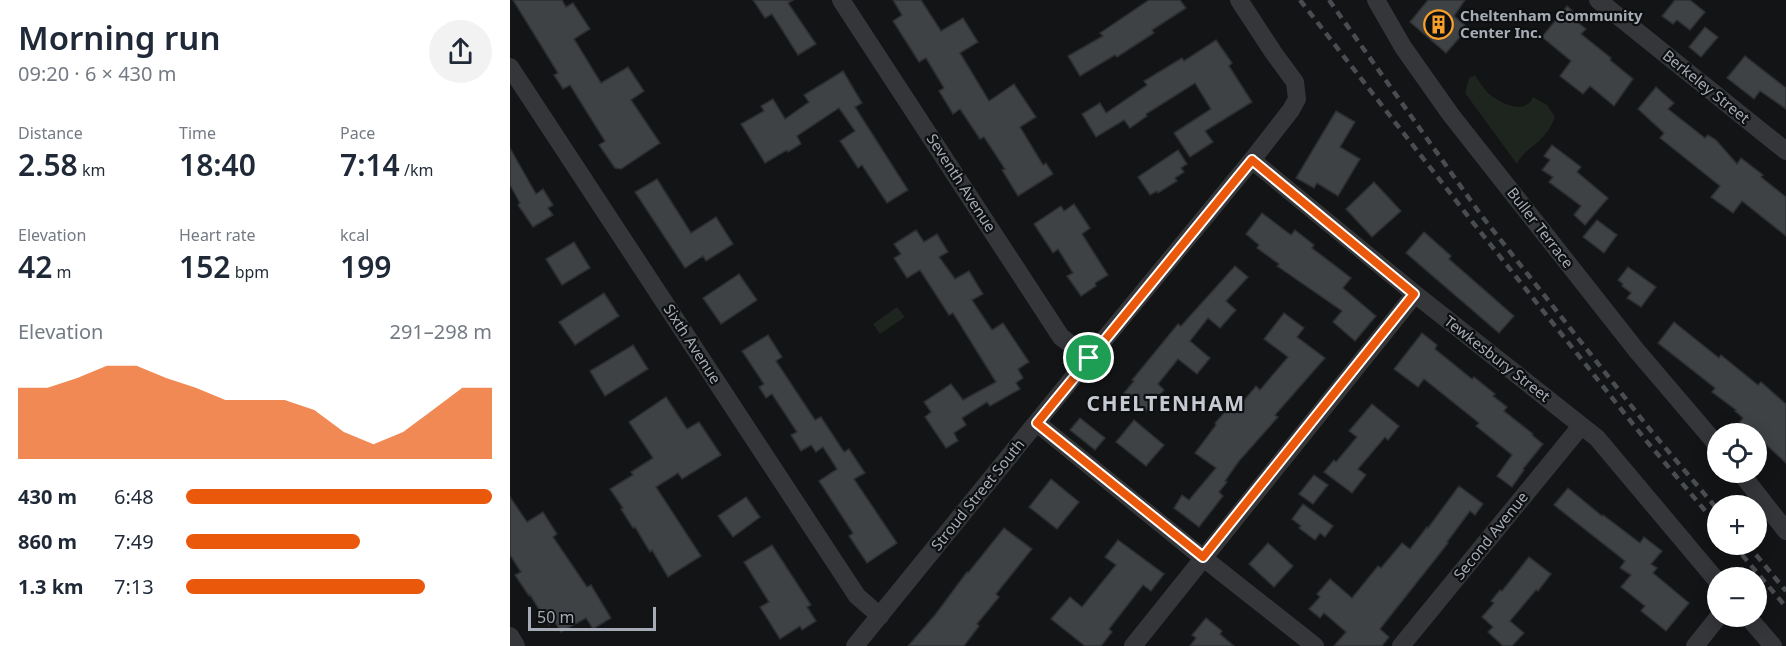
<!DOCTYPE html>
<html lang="en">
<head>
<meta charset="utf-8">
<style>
  :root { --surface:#fff; --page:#f2f2f3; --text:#1f2937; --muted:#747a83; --accent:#ea580c }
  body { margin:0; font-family:"Noto Sans",sans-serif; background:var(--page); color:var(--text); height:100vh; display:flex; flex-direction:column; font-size:22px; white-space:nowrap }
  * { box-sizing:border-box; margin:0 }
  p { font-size:20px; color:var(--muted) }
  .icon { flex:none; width:33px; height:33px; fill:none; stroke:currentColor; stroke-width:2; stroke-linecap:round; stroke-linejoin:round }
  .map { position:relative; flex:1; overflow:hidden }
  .details { display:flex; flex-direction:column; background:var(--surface); width:510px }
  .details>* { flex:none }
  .buttons { position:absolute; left:1197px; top:423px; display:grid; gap:12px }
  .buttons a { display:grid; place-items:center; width:60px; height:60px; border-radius:50%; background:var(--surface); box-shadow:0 3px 15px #0003; font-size:30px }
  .scale { position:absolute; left:18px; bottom:15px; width:128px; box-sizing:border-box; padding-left:6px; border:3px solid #a5acb6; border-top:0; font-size:16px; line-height:21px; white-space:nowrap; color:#a5acb6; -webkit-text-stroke:4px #0e0f10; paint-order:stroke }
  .pin { position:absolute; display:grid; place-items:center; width:51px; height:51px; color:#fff; margin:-26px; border:3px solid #fff; border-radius:50%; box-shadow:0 2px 6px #0007 }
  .round { display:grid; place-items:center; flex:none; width:63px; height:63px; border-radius:32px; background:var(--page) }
  .summary { display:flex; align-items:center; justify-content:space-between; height:102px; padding:0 18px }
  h1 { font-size:33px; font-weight:600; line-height:45px }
  .figures { display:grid; grid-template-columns:repeat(3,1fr); gap:9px; height:102px; padding:6px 18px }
  .figures div { display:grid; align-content:center }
  .figures b { font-size:30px; font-weight:600 }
  .figures small { font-size:16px; font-weight:400 }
  .figures p { font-size:16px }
  .chart { height:168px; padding:12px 18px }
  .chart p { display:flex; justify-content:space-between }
  .chart svg { width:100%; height:108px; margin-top:6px; fill:var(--accent); opacity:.7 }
  ul { padding:0 18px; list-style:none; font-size:20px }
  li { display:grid; grid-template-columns:96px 72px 1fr; align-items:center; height:45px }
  li i { height:15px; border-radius:8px; background:var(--accent) }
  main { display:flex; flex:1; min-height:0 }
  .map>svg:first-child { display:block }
  .green { fill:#1d251e }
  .building { fill:#3f4245; stroke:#2d2e31; stroke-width:1.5 }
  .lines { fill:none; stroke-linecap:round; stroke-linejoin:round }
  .minor { stroke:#34363a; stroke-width:18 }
  .rail { stroke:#494c51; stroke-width:4.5; stroke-dasharray:8 6; stroke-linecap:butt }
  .route-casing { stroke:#fff; stroke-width:12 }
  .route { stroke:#ea580c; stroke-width:8 }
  .labels { text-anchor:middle; stroke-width:4.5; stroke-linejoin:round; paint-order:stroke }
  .poi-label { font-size:15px; font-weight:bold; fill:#a5acb6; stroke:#0e0f10; text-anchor:start }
  .street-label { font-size:15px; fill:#a5acb6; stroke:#0e0f10 }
  .district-label { font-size:21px; font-weight:bold; letter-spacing:1.5px; fill:#c6cad2; stroke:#0e0f10 }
</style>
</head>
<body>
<main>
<section class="details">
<div class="summary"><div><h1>Morning run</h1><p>09:20 · 6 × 430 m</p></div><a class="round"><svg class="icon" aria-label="share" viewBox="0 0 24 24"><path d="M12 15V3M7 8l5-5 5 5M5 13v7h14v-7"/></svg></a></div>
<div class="figures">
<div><p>Distance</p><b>2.58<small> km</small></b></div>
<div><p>Time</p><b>18:40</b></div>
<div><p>Pace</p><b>7:14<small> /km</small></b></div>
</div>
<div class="figures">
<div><p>Elevation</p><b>42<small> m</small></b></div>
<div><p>Heart rate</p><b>152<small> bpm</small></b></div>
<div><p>kcal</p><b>199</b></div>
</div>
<div class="chart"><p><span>Elevation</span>291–298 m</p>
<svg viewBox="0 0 160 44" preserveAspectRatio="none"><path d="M0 44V15L10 15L20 11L30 6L40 6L50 11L60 15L70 20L80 20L90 20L100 24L110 33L120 38L130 33L140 24L150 15L160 15V44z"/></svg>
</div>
<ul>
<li><b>430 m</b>6:48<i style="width:100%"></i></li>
<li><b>860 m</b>7:49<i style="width:57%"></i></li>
<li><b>1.3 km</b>7:13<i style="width:78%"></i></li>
</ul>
</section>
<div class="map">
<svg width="1276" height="646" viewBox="0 0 1276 646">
  <rect width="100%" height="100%" fill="#131415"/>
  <g class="green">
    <path d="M 965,75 C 968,80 972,86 976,91 C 987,102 1015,117 1023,97 L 1037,105 L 1045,117 C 1041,127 1036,135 1028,142 C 1020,149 1011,154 1007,164 L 955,93 L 959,78 Z"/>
    <polygon points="387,307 395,317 370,334 363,324"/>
  </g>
  <g class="building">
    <polygon points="3,0 52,0 56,7 63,3 80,29 64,39 91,83 118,67 134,91 121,100 150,143 111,169 105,168 89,145 95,141 60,85 53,89 44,75 48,73"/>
    <polygon points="243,0 283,0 278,3 306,44 288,55 262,14 255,18"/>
    <polygon points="383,0 411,0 431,31 453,18 468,42 450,53 479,101 504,84 526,117 510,127 533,165 536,163 543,174 508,196 492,170 495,169 474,137 470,139 450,109 443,114 429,91 434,88 416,58 409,62 383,21 392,15"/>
    <polygon points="639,0 670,0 676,8 642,30 644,33 607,57 605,55 570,76 558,56 593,36 590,33"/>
    <polygon points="918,0 955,0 944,16 958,28 936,53 900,22"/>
    <polygon points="1165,0 1180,0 1195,12 1180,30 1167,20 1163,24 1152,16"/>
    <polygon points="1057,6 1068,16 1065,20 1076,29 1071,34 1101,58 1100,60 1123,79 1104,106 1080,86 1073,94 1050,76 1061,61 1032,37"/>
    <polygon points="1195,27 1208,37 1191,57 1179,47"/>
    <polygon points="706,40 722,63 719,66 742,102 695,131 703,142 680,157 664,133 701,109 685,83 636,114 637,116 620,128 614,120 586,137 572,114 590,103 596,113 637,85 634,81 672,58 674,61"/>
    <polygon points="1235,56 1276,88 1276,109 1250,91 1244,99 1217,78"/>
    <polygon points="333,71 352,103 345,107 398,190 377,203 352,165 348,168 330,141 345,131 329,108 287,136 291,144 278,152 277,150 255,163 231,124 254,111 251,106 263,99 275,119 299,102 294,95"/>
    <polygon points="1146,87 1164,103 1158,109 1195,138 1198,135 1206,140 1227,164 1231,158 1253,175 1251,177 1276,197 1276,236 1232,201 1223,213 1201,197 1210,186 1150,138 1154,133 1128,109"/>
    <polygon points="826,111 845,122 830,147 850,159 828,196 807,183 804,188 786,178"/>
    <polygon points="1042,145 1071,167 1067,172 1098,198 1075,225 1064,215 1071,206 1039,182 1043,177 1032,170 1040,160 1034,156"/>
    <polygon points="0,148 26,194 33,189 43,205 38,208 43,215 23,227 8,205 10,203 0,185"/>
    <polygon points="668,150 677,164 671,168 674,172 665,178 667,181 648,193 647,191 640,195 628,177"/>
    <polygon points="147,179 181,233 206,217 223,244 196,261 193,256 175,268 125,192"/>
    <polygon points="864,182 891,211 862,237 836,209"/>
    <polygon points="564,204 580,228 572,234 598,275 585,283 586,286 571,296 557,276 563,273 548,249 543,253 524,224 551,206 554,211"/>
    <polygon points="752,213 781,235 785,230 804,245 802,248 841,278 833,288 866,316 845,341 823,322 832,311 767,266 769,264 747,248 749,245 736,234"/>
    <polygon points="1087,220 1107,235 1094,253 1073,237"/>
    <polygon points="406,230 414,242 427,234 438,252 429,257 445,279 459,271 473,294 462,300 482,330 493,323 519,362 508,369 513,378 506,383 510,389 480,406 477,402 452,418 456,425 444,433 448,441 436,448 415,417 421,412 414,402 441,384 453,400 486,382 443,313 439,315 410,270 397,278 384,258 391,254 384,244"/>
    <polygon points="914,232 941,256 939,259 1004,316 989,333 896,253"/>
    <polygon points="64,242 80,268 52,285 36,259"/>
    <polygon points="725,266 738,277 716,301 726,310 710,328 698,318 680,341 700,358 687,374 668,359 648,384 654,390 636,411 614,393 624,381 622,380 668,324 671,326"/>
    <polygon points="1118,267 1146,287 1131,307 1117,298 1121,293 1112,286 1113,284 1108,280"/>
    <polygon points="229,274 247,300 211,324 193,298"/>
    <polygon points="94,293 109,316 65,345 49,322"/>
    <polygon points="774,313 794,328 787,337 815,358 765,415 768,417 729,461 715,481 717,482 709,492 713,496 689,527 664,508 672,495 679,500 706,468 685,453 706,425 705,423 721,405 726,410 746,386 750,390 778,357 754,339"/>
    <polygon points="1164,322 1209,358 1211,355 1248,385 1251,382 1276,404 1276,463 1249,438 1246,438 1246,434 1241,434 1229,423 1233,418 1225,411 1226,410 1202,392 1205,388 1148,343"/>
    <polygon points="912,333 927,345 925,349 962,379 964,377 985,394 983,396 997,407 994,411 1023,434 1022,435 1033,444 1013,469 1014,470 1002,487 987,476 1002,455 966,426 969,423 914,379 908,387 884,369"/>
    <polygon points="258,335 272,357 266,361 305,420 311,417 334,452 339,449 355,473 344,479 387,543 357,563 339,536 343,533 309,481 327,469 313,447 306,452 301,445 291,451 281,435 287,432 262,394 256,398 249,387 254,384 232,351"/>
    <polygon points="123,345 138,369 95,396 80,371"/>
    <polygon points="156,397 177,429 189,422 211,455 172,479 168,473 146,487 191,556 158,577 142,550 140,552 125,527 123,528 111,509 113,508 100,489 123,475 121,472 143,458 119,422"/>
    <polygon points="862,404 889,426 878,440 875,437 848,469 856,475 842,493 814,472 824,460 826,462 847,437 839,431"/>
    <polygon points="570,418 595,438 585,450 560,430"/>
    <polygon points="624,420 654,445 636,466 606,442"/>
    <polygon points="804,475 818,485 803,504 789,494"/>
    <polygon points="541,479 569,502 547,529 519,507"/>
    <polygon points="949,486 973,504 965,515 960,511 937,542 938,543 870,629 879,637 872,646 824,646 836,632 814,613 810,618 799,609 810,597 807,594 820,579 842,598 868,566 871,568 892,543 900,549 917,527 918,528"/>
    <polygon points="1058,488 1092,516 1093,515 1130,543 1134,537 1152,551 1141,564 1147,568 1143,573 1179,603 1156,631 1131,611 1135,606 1111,587 1121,575 1110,568 1115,561 1044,505"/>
    <polygon points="0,497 17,522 33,512 47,534 43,537 77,587 81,585 101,618 83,629 76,618 51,632 45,622 39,625 20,595 19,596 5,575 11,572 0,555"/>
    <polygon points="236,497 250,517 223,537 208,516"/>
    <polygon points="793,504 823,526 815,537 810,533 805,540 789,528 791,526 782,519"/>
    <polygon points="494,528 522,549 486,594 489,597 467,624 469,626 454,646 398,646 425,615 457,572 458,573"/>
    <polygon points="608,540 654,574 641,591 633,585 599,629 602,632 591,646 575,646 541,619 560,597 572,607 606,565 595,557"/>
    <polygon points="758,543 783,566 764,587 739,564"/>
    <polygon points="262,545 301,605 297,607 306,621 292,630 290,626 270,639 250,607 259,602 234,562"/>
    <polygon points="1019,557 1041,574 1028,591 1026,590 1000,621 1014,633 1002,646 993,646 978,632 983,627 972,617 984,603 981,601 990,590 992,591"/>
    <polygon points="696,618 712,631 710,634 724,646 680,646 686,638 682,635"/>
  </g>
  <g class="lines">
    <g class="minor">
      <polyline points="331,0 551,337 579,358"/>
      <polyline points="866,0 893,47 941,115 1127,351 1208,446"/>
      <polyline points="1088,0 1276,151"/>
      <polyline points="0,67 347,596 370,616"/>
      <polyline points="742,160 905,294 1087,438 1208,582"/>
      <polyline points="527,423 682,549 805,646"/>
      <polyline points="1230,472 1276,531"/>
      <polyline points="1237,616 1263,646"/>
      <polyline points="0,636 6,646"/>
      <polyline points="345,646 579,358 742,160 781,110 787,99 785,82 763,52 729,0"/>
      <polyline points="623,646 905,294"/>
      <polyline points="891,646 1071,426"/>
      <polyline points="1185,646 1209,616"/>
    </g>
    <g class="rail">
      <polyline points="790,0 961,220 1134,438 1208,526"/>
      <polyline points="819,0 971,215 1142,432 1208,510"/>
      <polyline points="1223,544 1276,607"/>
      <polyline points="1237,544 1276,591"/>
    </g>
  </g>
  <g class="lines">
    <defs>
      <polygon id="route" points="742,160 904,294 693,557 527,423"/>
    </defs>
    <use href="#route" class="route-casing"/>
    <use href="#route" class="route"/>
  </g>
  <defs>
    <symbol id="building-ring" viewBox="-11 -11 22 22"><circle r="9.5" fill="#0e0f10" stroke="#f8a029" stroke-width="1.5"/><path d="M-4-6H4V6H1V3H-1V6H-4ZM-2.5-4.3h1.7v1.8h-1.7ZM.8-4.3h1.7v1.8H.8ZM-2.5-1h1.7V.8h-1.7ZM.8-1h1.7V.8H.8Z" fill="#f8a029"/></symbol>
  </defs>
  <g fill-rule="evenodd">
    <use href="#building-ring" x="912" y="8" width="33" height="33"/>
  </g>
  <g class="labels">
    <g class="poi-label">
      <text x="950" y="21">Cheltenham Community<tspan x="950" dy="17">Center Inc.</tspan></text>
    </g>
    <g class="street-label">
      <text transform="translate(1196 87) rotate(39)" y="5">Berkeley Street</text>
      <text transform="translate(451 183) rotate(57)" y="5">Seventh Avenue</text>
      <text transform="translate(1030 228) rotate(52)" y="5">Buller Terrace</text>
      <text transform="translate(182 344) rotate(57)" y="5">Sixth Avenue</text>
      <text transform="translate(987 359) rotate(38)" y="5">Tewkesbury Street</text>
      <text transform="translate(468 495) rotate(-51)" y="5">Stroud Street South</text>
      <text transform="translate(981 536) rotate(-51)" y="5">Second Avenue</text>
    </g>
    <g class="district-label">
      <text x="656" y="411">CHELTENHAM</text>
    </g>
  </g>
</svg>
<div class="buttons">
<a><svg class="icon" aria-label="locate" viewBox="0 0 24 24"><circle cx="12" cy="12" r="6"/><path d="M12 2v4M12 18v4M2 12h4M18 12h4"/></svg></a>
<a>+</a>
<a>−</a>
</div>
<div class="scale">50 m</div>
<div class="pin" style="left:579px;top:358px;background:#1e9e55"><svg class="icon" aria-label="arrive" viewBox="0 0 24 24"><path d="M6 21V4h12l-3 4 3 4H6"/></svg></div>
</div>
</main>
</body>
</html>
